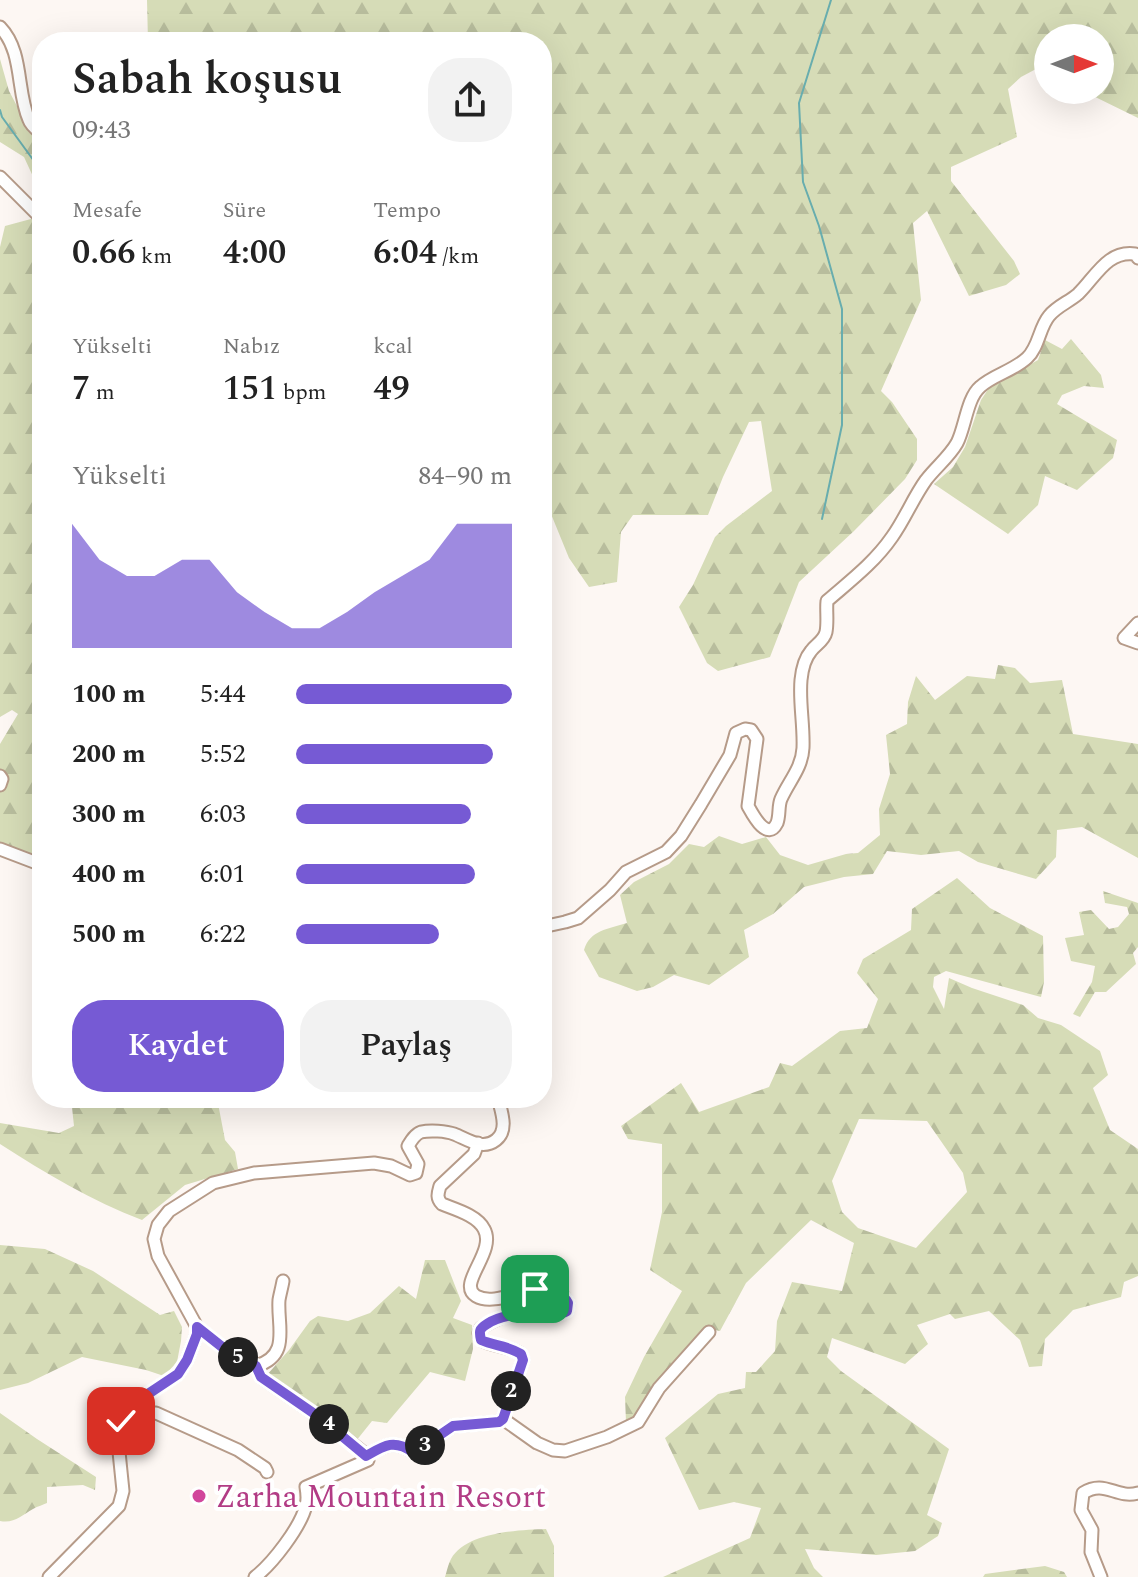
<!DOCTYPE html>
<html lang="tr">
<head>
<meta charset="utf-8">
<style>
  :root { --surface:#fff; --page:#f2f2f2; --text:#222; --muted:#767676; --accent:#765ad4 }
  body { margin:0; font-family:Spectral,serif; background:var(--page); color:var(--text); height:100vh; display:flex; flex-direction:column; font-size:30px; white-space:nowrap }
  * { box-sizing:border-box; margin:0 }
  p { font-size:26px; color:var(--muted) }
  .icon { flex:none; width:44px; height:44px; fill:none; stroke:currentColor; stroke-width:2; stroke-linecap:round; stroke-linejoin:round }
  .map { position:relative; flex:1; overflow:hidden }
  .panel { position:absolute; left:32px; top:32px; width:520px; height:1076px; display:flex; flex-direction:column; background:var(--surface); border-radius:32px; box-shadow:0 8px 32px #0002 }
  .panel>* { flex:none }
  .needle { width:52px; rotate:90deg }
  .tools { position:absolute; left:1034px; top:24px; display:grid; gap:16px }
  .tools a { display:grid; place-items:center; width:80px; height:80px; border-radius:50%; background:var(--surface); box-shadow:0 8px 32px #0002; font-size:40px }
  .pin { position:absolute; display:grid; place-items:center; width:68px; height:68px; color:#fff; margin:-34px; border-radius:16px; box-shadow:0 4px 12px #0006 }
  .km { position:absolute; width:40px; height:40px; margin:-20px; border-radius:50%; background:#222; color:#fff; font-size:22px; line-height:40px; text-align:center }
  .round { display:grid; place-items:center; flex:none; width:84px; height:84px; border-radius:32px; background:var(--page) }
  .summary { display:flex; align-items:center; justify-content:space-between; height:136px; padding:0 40px }
  h1 { font-size:44px; font-weight:600; line-height:60px }
  .metrics { display:grid; grid-template-columns:repeat(3,1fr); gap:12px; height:136px; padding:8px 40px }
  .metrics div { display:grid; align-content:center }
  .metrics b { font-size:34px; font-weight:600 }
  .metrics small { font-size:22px; font-weight:400 }
  .metrics p { font-size:22px }
  .chart { height:224px; padding:16px 40px }
  .chart p { display:flex; justify-content:space-between }
  .chart svg { width:100%; height:144px; margin-top:8px; fill:var(--accent); opacity:.7 }
  .cta { display:flex; gap:16px; margin-top:auto; padding:16px 40px }
  .cta a { flex:1; height:92px; border-radius:32px; background:var(--accent); color:#fff; font-size:32px; font-weight:600; line-height:92px; text-align:center }
  .cta a+a { background:var(--page); color:var(--text) }
  ul { padding:0 40px; list-style:none; font-size:26px }
  li { display:grid; grid-template-columns:128px 96px 1fr; align-items:center; height:60px }
  li i { height:20px; border-radius:10px; background:var(--accent) }
  .map>svg:first-child { display:block }
  .forest { fill:url(#forest-firs); fill-rule:evenodd }
  .lines { fill:none; stroke-linecap:round; stroke-linejoin:round }
  .stream { stroke:#68adae; stroke-width:2 }
  .minor-casing { stroke:#b69b89; stroke-width:15 }
  .minor { stroke:#fff; stroke-width:11 }
  .route-casing { stroke:#fff; stroke-width:16 }
  .route { stroke:#765ad4; stroke-width:10 }
  .hotel-dot { fill:#d1479c; stroke:#fff; stroke-width:3 }
  .labels { text-anchor:middle; stroke-width:8; stroke-linejoin:round; paint-order:stroke }
  .hotel-label { font-size:32px; fill:#b23c85; stroke:#fff; text-anchor:start }
</style>
</head>
<body>
<div class="map">
<svg width="1138" height="1577" viewBox="0 0 1138 1577">
  <defs>
    <pattern id="forest-firs" width="22" height="20" patternUnits="userSpaceOnUse" patternTransform="scale(2)"><rect width="22" height="20" fill="#d6dcb7"/><path d="M5 1l3.5 6h-7zM16 11l3.5 6h-7z" fill="#b8bd9d"/></pattern>
  </defs>
  <rect width="100%" height="100%" fill="#fdf7f3"/>
  <g class="forest">
    <polygon points="147,0 1138,0 1138,118 1081,90 1100,90 1100,38 1048,38 1048,74 1036,69 1021,77 1008,89 1017,137 951,167 951,181 1014,261 1020,274 1006,285 969,296 927,211 913,223 921,300 881,391 892,402 917,439 917,460 905,479 854,531 799,582 770,657 718,671 707,663 679,607 693,585 715,537 726,526 772,491 761,421 749,422 723,477 708,515 633,515 621,532 617,582 589,587 569,558 542,492 542,42 148,42"/>
    <polygon points="0,59 9,91 42,153 42,196 24,157 0,142"/>
    <polygon points="42,216 42,862 0,844 0,744 18,714 12,710 0,717 0,247 5,226"/>
    <polygon points="1071,339 1101,375 1104,388 1084,386 1062,395 1057,404 1117,440 1113,458 1077,490 1045,476 1038,505 1008,534 934,484 953,467 965,447 981,400 989,388 1038,360 1045,340 1062,349"/>
    <path d="M 998,665 L 1015,668 L 1030,683 L 1062,680 L 1073,734 L 1138,744 L 1138,858 L 1082,827 L 1057,830 L 1056,857 L 1036,879 L 978,862 L 959,851 L 921,855 L 887,851 L 873,874 L 844,877 L 804,887 L 773,914 L 744,930 L 749,957 L 709,985 L 674,975 L 653,987 L 637,991 L 599,977 L 584,950 C 590,930 608,929 627,923 L 620,895 L 634,882 L 669,864 L 689,844 L 704,847 L 719,836 L 742,844 L 766,837 L 780,855 L 808,865 L 846,854 L 858,853 L 880,835 L 879,809 L 890,774 L 886,735 L 907,724 L 908,702 L 916,676 L 935,700 L 967,676 L 995,679 Z"/>
    <path d="M 957,878 L 990,908 L 1043,936 L 1044,982 L 1041,997 L 946,971 L 934,977 L 933,987 L 944,1009 L 949,978 L 972,988 L 1023,1005 L 1038,1018 L 1061,1025 L 1100,1051 L 1108,1075 L 1093,1088 L 1110,1130 L 1138,1149 L 1138,1276 L 1124,1282 L 1121,1297 L 1073,1310 L 1045,1339 L 1042,1366 L 1029,1367 L 1020,1340 L 989,1311 L 955,1319 L 950,1314 L 917,1325 L 928,1344 L 905,1364 L 832,1338 L 827,1357 L 841,1371 L 949,1449 L 927,1515 L 942,1523 L 938,1536 L 915,1551 L 876,1555 L 805,1549 L 814,1568 L 823,1577 L 663,1577 L 750,1538 L 761,1508 L 734,1502 L 699,1510 L 665,1438 L 718,1394 L 745,1388 L 746,1372 L 756,1372 L 775,1351 L 777,1321 L 792,1282 L 842,1291 L 854,1243 L 811,1220 L 746,1283 L 720,1331 L 709,1329 L 636,1419 L 626,1422 L 625,1397 L 644,1357 L 682,1291 L 650,1270 L 662,1212 L 662,1144 L 628,1139 L 621,1126 L 681,1083 L 699,1112 L 769,1087 L 780,1063 L 792,1066 L 840,1031 L 867,1028 L 878,999 L 857,973 L 863,959 L 911,930 L 912,909 ZM 859,1119 L 927,1121 L 963,1173 L 967,1192 L 916,1248 L 858,1228 L 842,1212 L 832,1181 Z"/>
    <polygon points="1103,891 1138,903 1138,947 1133,953 1136,964 1106,992 1095,992 1080,1017 1073,1014 1092,982 1095,966 1071,961 1065,938 1084,935 1079,912 1091,910 1109,929 1118,927 1129,914 1127,907 1105,903"/>
    <path d="M 71,1098 L 217,1098 L 225,1140 L 235,1152 L 238,1169 L 185,1185 L 142,1220 C 92,1201 45,1173 0,1144 L 0,1123 L 59,1133 L 74,1126 Z"/>
    <polygon points="0,1245 45,1249 93,1271 160,1315 174,1311 182,1327 181,1341 177,1362 164,1376 146,1370 82,1357 28,1383 0,1390"/>
    <polygon points="425,1260 445,1260 461,1301 453,1318 472,1325 473,1349 465,1381 430,1372 387,1423 372,1421 356,1441 266,1376 289,1350 310,1321 318,1316 348,1321 370,1313 399,1286 416,1299"/>
    <path d="M 0,1413 L 37,1439 L 96,1477 L 95,1490 L 83,1485 L 47,1487 L 47,1503 C 43,1505 38,1506 33,1509 C 22,1515 14,1524 0,1521 Z"/>
    <path d="M 546,1529 L 554,1546 L 554,1577 L 445,1577 C 447,1571 448,1564 451,1559 C 466,1532 519,1530 546,1529 Z"/>
    <polygon points="1045,1566 1064,1572 1067,1577 983,1577 985,1574"/>
  </g>
  <g class="lines">
    <g class="stream">
      <polyline points="0,110 2,117 42,172"/>
      <polyline points="822,519 842,425 842,309 819,226 803,182 799,103 831,0"/>
    </g>
    <defs>
      <g id="minor">
        <path d="M 0,27 C 24,52 16,91 29,120 C 31,126 37,130 42,134"/>
        <polyline points="0,177 42,219"/>
        <polyline points="1138,623 1124,638 1138,643"/>
        <polyline points="0,776 2,779 0,785"/>
        <polyline points="0,849 42,865"/>
        <path d="M 542,927 L 565,922 L 578,918 L 610,890 L 626,872 L 666,852 L 681,836 L 701,804 L 730,755 L 736,733 L 745,729 L 751,730 L 757,739 L 748,806 C 752,813 767,843 777,823 C 780,815 778,806 781,799 C 789,781 802,768 803,748 C 804,725 799,702 801,680 C 802,670 805,658 811,651 C 816,644 824,641 826,632 C 828,622 826,610 827,601 C 850,581 874,563 892,537 C 905,519 913,498 926,480 C 936,467 949,457 957,443 C 965,428 967,398 980,387 C 993,375 1013,371 1027,358 C 1039,347 1039,328 1049,316 C 1057,306 1069,302 1078,294 C 1095,278 1107,250 1135,254 L 1138,258"/>
        <path d="M 478,1143 L 474,1154 L 440,1186 C 438,1193 436,1198 442,1204 C 454,1209 477,1215 484,1229 C 497,1252 456,1284 476,1296 C 502,1311 549,1267 568,1303 L 567,1311 C 556,1317 542,1312 529,1313 C 508,1314 498,1317 481,1328 L 479,1333 L 481,1340 C 495,1347 506,1345 521,1354 L 523,1360 L 503,1419 L 537,1443 L 553,1450 L 565,1451 L 607,1437 L 638,1422 L 659,1388 L 709,1332"/>
        <path d="M 197,1327 L 231,1354 L 256,1366 L 261,1377 L 319,1417 L 364,1453 L 368,1460 L 306,1487 C 307,1493 308,1499 306,1505 C 301,1527 272,1564 255,1577"/>
        <path d="M 256,1366 C 291,1356 277,1326 279,1300 C 280,1294 282,1287 283,1281"/>
        <polyline points="127,1408 144,1414 156,1413 238,1450 265,1468 267,1472"/>
        <path d="M 366,1456 C 385,1445 394,1439 413,1452 L 418,1450 L 453,1426 L 499,1422 L 503,1419"/>
        <path d="M 49,1577 L 119,1506 L 123,1491 L 118,1442 L 118,1427 L 121,1421 L 127,1408 L 178,1374 L 187,1360 L 197,1334 L 197,1327 L 158,1256 L 154,1239 L 158,1225 L 169,1211 L 213,1183 L 254,1173 L 374,1163 L 391,1166 L 410,1175 L 416,1173 L 418,1164 L 408,1146 C 411,1141 415,1134 421,1132 C 430,1130 446,1131 454,1134 C 467,1139 482,1151 496,1140 C 509,1130 501,1111 498,1098"/>
        <path d="M 1101,1577 L 1091,1552 L 1092,1530 L 1081,1510 L 1083,1493 C 1105,1479 1116,1499 1138,1493"/>
      </g>
    </defs>
    <use href="#minor" class="minor-casing"/>
    <use href="#minor" class="minor"/>
  </g>
  <g class="lines">
    <defs>
      <path id="route" d="M 121,1421 L 127,1408 L 178,1374 L 187,1360 L 197,1334 L 197,1327 L 231,1354 L 256,1366 L 261,1377 L 319,1417 L 366,1456 C 385,1445 394,1439 413,1452 L 418,1450 L 453,1426 L 499,1422 L 503,1419 L 523,1360 L 521,1354 C 506,1345 495,1346 481,1340 C 479,1331 479,1329 487,1324 C 499,1316 514,1314 529,1313 C 542,1312 556,1317 567,1311 L 568,1303 C 562,1291 548,1289 535,1289"/>
    </defs>
    <use href="#route" class="route-casing"/>
    <use href="#route" class="route"/>
  </g>
  <circle class="hotel-dot" cx="199" cy="1496" r="8"/>
  <g class="labels">
    <g class="hotel-label">
      <text x="215" y="1507">Zarha Mountain Resort</text>
    </g>
  </g>
</svg>
<div class="tools">
<a><svg class="needle" viewBox="-14 -14 28 28"><path d="M0-13l5 13h-10z" fill="#e53935"/><path d="M0 13l5-13h-10z" fill="#767676"/></svg></a>
</div>
<div class="pin" style="left:535px;top:1289px;background:#1e9e55"><svg class="icon" aria-label="arrive" viewBox="0 0 24 24"><path d="M6 21V4h12l-3 4 3 4H6"/></svg></div>
<div class="pin" style="left:121px;top:1421px;background:#d93025"><svg class="icon" aria-label="check" viewBox="0 0 24 24"><path d="M5 12l5 5 9-10"/></svg></div>
<b class="km" style="left:511px;top:1391px">2</b>
<b class="km" style="left:425px;top:1445px">3</b>
<b class="km" style="left:329px;top:1424px">4</b>
<b class="km" style="left:238px;top:1357px">5</b>
<section class="panel">
<div class="summary"><div><h1>Sabah koşusu</h1><p>09:43</p></div><a class="round"><svg class="icon" aria-label="share" viewBox="0 0 24 24"><path d="M12 15V3M7 8l5-5 5 5M5 13v7h14v-7"/></svg></a></div>
<div class="metrics">
<div><p>Mesafe</p><b>0.66<small> km</small></b></div>
<div><p>Süre</p><b>4:00</b></div>
<div><p>Tempo</p><b>6:04<small> /km</small></b></div>
</div>
<div class="metrics">
<div><p>Yükselti</p><b>7<small> m</small></b></div>
<div><p>Nabız</p><b>151<small> bpm</small></b></div>
<div><p>kcal</p><b>49</b></div>
</div>
<div class="chart"><p><span>Yükselti</span>84–90 m</p>
<svg viewBox="0 0 160 44" preserveAspectRatio="none"><path d="M0 44V6L10 17L20 22L30 22L40 17L50 17L60 27L70 33L80 38L90 38L100 33L110 27L120 22L130 17L140 6L150 6L160 6V44z"/></svg>
</div>
<ul>
<li><b>100 m</b>5:44<i style="width:100%"></i></li>
<li><b>200 m</b>5:52<i style="width:91%"></i></li>
<li><b>300 m</b>6:03<i style="width:81%"></i></li>
<li><b>400 m</b>6:01<i style="width:83%"></i></li>
<li><b>500 m</b>6:22<i style="width:66%"></i></li>
</ul>
<div class="cta"><a>Kaydet</a><a>Paylaş</a></div>
</section>
</div>
</body>
</html>
